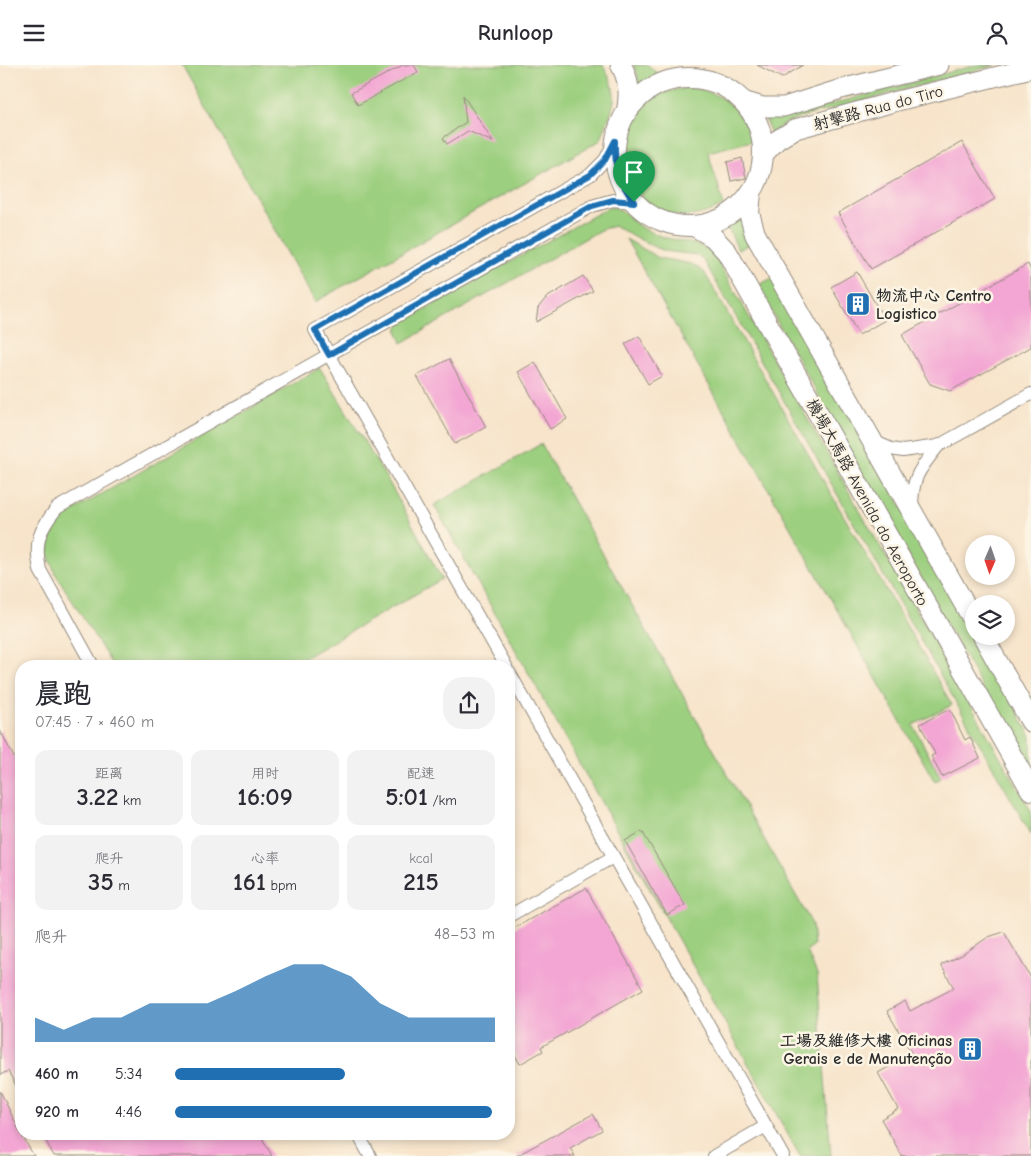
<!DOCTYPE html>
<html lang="zh">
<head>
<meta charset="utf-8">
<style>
  :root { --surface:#fff; --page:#f2f2f3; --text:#2b2b33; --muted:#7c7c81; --accent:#1f6fb2 }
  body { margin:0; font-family:"Comic Neue","LXGW WenKai TC",sans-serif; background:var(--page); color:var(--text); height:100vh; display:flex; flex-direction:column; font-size:19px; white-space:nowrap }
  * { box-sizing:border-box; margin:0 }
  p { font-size:16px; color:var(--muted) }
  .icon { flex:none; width:28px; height:28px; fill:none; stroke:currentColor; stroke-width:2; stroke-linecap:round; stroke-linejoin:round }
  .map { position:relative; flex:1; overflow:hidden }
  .details { position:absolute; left:15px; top:595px; width:500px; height:480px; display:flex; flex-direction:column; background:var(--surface); border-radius:20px; box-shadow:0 2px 8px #0003 }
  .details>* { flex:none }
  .needle { width:32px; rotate:182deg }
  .buttons { position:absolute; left:965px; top:470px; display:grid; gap:10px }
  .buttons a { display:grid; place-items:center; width:50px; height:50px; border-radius:50%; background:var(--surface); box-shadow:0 2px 8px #0003; font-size:25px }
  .pin { position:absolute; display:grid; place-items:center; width:42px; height:42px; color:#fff; margin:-51px -21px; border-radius:50% 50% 50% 0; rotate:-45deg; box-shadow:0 0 5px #0007 }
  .pin .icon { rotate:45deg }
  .round { display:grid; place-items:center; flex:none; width:52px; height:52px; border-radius:20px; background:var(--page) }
  .overview { display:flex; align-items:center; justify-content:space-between; height:85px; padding:0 20px }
  h1 { font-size:28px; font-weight:800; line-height:38px }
  .figures { display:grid; grid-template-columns:repeat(3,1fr); gap:8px; height:85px; padding:5px 20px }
  .figures div { display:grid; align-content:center; border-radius:12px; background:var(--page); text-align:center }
  .figures b { font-size:25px; font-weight:800 }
  .figures small { font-size:14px; font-weight:400 }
  .figures p { font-size:14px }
  .chart { height:140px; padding:10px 20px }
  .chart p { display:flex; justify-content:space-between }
  .chart svg { width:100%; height:90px; margin-top:5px; fill:var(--accent); opacity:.7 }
  ul { padding:0 20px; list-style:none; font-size:16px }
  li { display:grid; grid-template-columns:80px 60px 1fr; align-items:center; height:38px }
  li i { height:12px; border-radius:6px; background:var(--accent) }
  header { display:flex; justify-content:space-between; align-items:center; height:65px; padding:0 20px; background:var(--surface); font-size:22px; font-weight:800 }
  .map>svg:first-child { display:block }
  .green { fill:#9ccf7f; stroke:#647d55 }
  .building { fill:#f3a6d3 }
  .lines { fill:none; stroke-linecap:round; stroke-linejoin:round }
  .street-casing { stroke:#91887b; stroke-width:14 }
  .secondary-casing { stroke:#91887b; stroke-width:21 }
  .primary-casing { stroke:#91887b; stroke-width:22 }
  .street { stroke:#fff; stroke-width:12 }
  .secondary { stroke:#fff; stroke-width:19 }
  .primary { stroke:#fff; stroke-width:20 }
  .route-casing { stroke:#fff; stroke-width:10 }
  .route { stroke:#1f6fb2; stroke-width:6 }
  .labels { text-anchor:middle; stroke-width:5; stroke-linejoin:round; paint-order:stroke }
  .street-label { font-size:16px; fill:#2b2b2b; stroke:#fcf5e5 }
  .poi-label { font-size:16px; font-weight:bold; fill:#2b2b2b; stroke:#fcf5e5; text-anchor:start }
</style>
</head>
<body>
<header><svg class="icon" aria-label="menu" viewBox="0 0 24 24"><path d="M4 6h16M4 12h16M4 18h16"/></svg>Runloop<svg class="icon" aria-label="person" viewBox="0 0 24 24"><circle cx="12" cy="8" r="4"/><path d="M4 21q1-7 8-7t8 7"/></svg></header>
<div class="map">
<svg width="1031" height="1091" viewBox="0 0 1031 1091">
  <rect width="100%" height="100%" fill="#fcf5e5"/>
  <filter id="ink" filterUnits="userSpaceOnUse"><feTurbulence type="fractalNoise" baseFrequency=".02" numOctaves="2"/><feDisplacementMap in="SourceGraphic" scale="10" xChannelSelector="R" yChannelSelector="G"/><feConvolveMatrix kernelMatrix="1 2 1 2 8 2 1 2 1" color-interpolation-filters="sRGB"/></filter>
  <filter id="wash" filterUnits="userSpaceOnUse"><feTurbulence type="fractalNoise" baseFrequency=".0096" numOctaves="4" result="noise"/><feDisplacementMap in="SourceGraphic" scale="20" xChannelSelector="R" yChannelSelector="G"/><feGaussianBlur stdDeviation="1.12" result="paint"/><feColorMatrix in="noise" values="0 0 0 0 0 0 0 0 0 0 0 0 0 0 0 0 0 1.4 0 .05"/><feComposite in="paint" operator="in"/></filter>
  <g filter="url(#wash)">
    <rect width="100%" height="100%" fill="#f7e4cb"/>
    <g class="green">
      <path d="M 182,0 L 603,0 C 623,36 612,40 601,75 L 315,237 Z"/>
      <polygon points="633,0 648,0 658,9 639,19 637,8"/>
      <polygon points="976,0 996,0 805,51 783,59 771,69 765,54 789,51"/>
      <path d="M 693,23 C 723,28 744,46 752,76 L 708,87 L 724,140 C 623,195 578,26 693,23 Z"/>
      <path d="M 610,142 C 625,143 631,156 642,163 C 646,165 650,166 653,168 C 673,178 697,174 714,190 L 1031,746 L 1031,769 L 703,194 L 697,190 L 665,186 L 650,180 L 615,161 L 602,164 L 402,278 C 399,269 394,263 402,257 L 604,145 Z"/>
      <polygon points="745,150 754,177 738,185 729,165 722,161"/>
      <polygon points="626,174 659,193 692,199 704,207 952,640 913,660 941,713 935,717"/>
      <polygon points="772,213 1031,671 1031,709 757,221"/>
      <polygon points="320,303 390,419 442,514 290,601 113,601 55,508 48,489 52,468 64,451"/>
      <polygon points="541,379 812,859 814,880 807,886 817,910 831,1091 800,1091 434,440"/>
    </g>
    <g id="blocks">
      <g class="building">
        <polygon points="403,0 414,0 418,7 358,40 351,28"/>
        <polygon points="757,0 803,0 782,13"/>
        <polygon points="463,30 479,55 493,77 468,66 447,79 443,73 466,57"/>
        <polygon points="962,77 995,134 871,204 838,148"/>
        <polygon points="742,93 746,113 731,116 727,97"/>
        <polygon points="1028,199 1031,206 1031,282 950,326 930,319 902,270"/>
        <polygon points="857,207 885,255 859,270 831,222"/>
        <polygon points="583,211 593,226 536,257 538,243 546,233"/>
        <polygon points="639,271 662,311 648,319 625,279"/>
        <polygon points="449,294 486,362 455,379 417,311"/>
        <polygon points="535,297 567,354 550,364 518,307"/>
        <polygon points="950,644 965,675 970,672 980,693 942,712 931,691 935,689 920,659"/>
        <polygon points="0,665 21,706 21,1030 8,1006 0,1010"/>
        <polygon points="642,766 685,840 667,850 625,776"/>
        <polygon points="586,823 643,924 541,982 543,986 520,999 509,979 509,866"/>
        <polygon points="1004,867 1031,913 1031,1091 902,1091 881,1054 898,1044 878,1008 912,989 887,946 905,936 910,946 954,923 941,900 962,890 988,872"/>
        <polygon points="0,1026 21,1069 34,1091 0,1091"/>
        <polygon points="593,1049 602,1065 570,1083 575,1091 516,1091"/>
        <polygon points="42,1069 260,1069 272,1091 54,1091"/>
      </g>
    </g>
  </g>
  <g filter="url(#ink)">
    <use href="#blocks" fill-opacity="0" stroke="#91887b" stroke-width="1"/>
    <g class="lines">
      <defs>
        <g id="street">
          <polyline points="873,376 891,384 903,386 938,381 1031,329"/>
          <path d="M 912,443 C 912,412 919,405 938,381"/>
          <path d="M 93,601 L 40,505 C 34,477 39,465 57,443 L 592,141 L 613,135 L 634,137"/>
          <polyline points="506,601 315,265 590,110 605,95 615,77"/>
          <polyline points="509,607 783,1091"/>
          <polyline points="509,851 613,792"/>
          <polyline points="358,1069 370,1091"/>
          <polyline points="714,1091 766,1061"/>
        </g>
        <g id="secondary">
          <polyline points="743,36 763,42 784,42 841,24 939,0"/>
          <polyline points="763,90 777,75 795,64 897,36 1031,3"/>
        </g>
        <g id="primary">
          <path d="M 621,0 C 629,14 630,30 627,45"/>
          <circle cx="689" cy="87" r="74"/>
          <polyline points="751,128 749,148 755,169 974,556"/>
          <polyline points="694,161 713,172 727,187 1031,725"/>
          <polyline points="983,571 1031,657"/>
        </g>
      </defs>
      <use href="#street" class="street-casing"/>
      <use href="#secondary" class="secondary-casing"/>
      <use href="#primary" class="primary-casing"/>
      <use href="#street" class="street"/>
      <use href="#secondary" class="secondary"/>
      <use href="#primary" class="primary"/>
    </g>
  </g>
  <g class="lines" filter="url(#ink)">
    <defs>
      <path id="route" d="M 615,76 C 614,102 619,116 634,137 L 613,135 L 592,141 L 329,290 L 315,265 L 590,110 L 605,95 Z"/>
    </defs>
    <use href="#route" class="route-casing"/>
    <use href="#route" class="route"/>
  </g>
  <defs>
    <symbol id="building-square" viewBox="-11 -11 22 22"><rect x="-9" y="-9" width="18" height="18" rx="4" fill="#1f6fb2" stroke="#fcf5e5"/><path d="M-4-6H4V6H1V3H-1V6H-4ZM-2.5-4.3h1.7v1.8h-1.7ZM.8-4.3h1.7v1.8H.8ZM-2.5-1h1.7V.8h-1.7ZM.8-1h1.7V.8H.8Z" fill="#fff"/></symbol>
  </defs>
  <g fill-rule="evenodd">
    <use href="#building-square" x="844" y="225" width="28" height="28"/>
    <use href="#building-square" x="956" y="970" width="28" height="28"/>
  </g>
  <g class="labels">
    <g class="street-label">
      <text transform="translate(878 42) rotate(-15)" y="6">射擊路 Rua do Tiro</text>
      <text transform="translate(868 437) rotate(61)" y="6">機場大馬路 Avenida do Aeroporto</text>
    </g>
    <g class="poi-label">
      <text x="876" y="236">物流中心 Centro<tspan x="876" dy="18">Logistico</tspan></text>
      <text x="952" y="981" text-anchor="end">工場及維修大樓 Oficinas<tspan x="952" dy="18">Gerais e de Manutenção</tspan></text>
    </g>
  </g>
</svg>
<div class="buttons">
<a><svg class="needle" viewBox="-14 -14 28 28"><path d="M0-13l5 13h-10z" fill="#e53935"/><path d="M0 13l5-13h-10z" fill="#7c7c81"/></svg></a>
<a><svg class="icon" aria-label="layers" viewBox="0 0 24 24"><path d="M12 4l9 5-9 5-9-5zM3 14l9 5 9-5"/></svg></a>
</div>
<div class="pin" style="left:634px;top:137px;background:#1e9e55"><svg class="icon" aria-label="arrive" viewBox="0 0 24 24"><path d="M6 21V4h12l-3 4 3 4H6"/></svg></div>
<section class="details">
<div class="overview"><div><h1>晨跑</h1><p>07:45 · 7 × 460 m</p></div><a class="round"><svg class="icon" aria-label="share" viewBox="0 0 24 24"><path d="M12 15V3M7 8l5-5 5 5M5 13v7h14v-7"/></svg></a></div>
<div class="figures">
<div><p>距离</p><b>3.22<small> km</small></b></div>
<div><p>用时</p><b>16:09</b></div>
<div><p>配速</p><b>5:01<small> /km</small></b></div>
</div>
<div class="figures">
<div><p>爬升</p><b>35<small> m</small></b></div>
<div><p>心率</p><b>161<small> bpm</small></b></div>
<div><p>kcal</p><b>215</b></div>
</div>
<div class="chart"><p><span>爬升</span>48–53 m</p>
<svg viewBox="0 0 160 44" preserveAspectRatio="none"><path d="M0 44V32L10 38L20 32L30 32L40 25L50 25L60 25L70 19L80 12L90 6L100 6L110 12L120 25L130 32L140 32L150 32L160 32V44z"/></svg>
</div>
<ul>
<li><b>460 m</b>5:34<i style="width:53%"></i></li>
<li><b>920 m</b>4:46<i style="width:99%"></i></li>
</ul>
</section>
</div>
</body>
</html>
